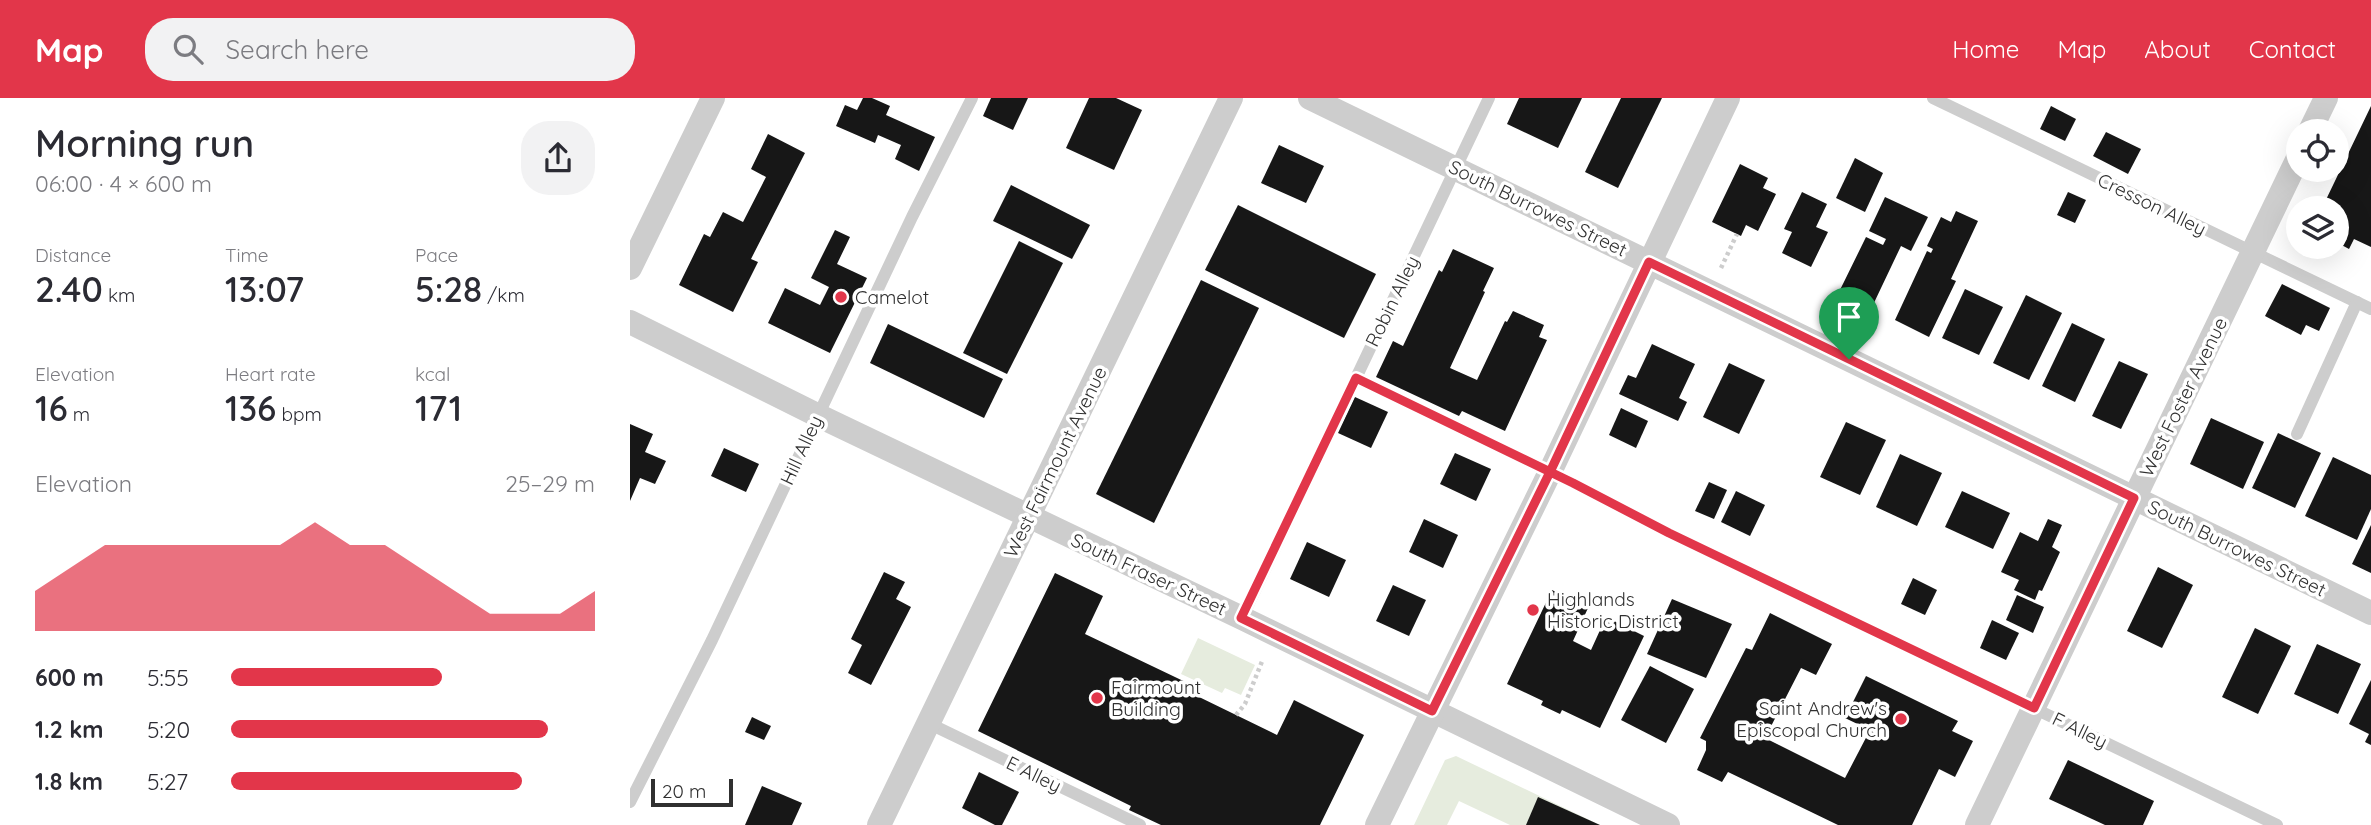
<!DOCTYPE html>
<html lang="en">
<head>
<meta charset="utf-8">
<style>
  :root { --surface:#fff; --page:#f2f2f3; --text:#2b2b33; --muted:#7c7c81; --accent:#e2364a }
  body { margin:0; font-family:Quicksand,sans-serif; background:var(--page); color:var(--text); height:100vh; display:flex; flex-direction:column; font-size:26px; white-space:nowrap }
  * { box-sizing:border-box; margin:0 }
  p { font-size:23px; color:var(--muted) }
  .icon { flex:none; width:38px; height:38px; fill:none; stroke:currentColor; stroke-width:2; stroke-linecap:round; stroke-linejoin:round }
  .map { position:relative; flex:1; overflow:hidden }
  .side { display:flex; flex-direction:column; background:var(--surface); width:630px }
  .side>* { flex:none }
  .controls { position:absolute; left:1656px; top:21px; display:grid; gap:14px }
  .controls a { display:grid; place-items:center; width:63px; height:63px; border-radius:50%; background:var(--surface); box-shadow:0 7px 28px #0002; font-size:35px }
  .scale { position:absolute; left:21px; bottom:18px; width:82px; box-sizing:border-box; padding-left:7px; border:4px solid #303030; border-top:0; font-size:19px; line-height:24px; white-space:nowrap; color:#303030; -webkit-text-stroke:5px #fff; paint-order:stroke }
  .pin { position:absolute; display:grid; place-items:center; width:60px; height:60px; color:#fff; margin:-72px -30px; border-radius:50% 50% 50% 0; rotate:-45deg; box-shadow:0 0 7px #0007 }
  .pin .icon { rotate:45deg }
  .round { display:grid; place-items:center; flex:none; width:74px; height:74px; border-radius:28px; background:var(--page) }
  .summary { display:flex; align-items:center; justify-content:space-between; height:119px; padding:0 35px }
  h1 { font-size:38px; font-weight:600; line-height:52px }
  .figures { display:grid; grid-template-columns:repeat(3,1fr); gap:10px; height:119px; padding:7px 35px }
  .figures div { display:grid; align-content:center }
  .figures b { font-size:35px; font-weight:600 }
  .figures small { font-size:19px; font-weight:400 }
  .figures p { font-size:19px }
  .chart { height:196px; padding:14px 35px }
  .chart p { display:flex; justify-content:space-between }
  .chart svg { width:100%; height:126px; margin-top:7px; fill:var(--accent); opacity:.7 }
  ul { padding:0 35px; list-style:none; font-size:23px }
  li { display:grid; grid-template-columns:112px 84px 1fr; align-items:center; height:52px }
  li i { height:18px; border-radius:9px; background:var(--accent) }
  header { display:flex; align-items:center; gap:42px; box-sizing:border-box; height:98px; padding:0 35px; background:var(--accent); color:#fff }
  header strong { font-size:33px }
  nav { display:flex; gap:38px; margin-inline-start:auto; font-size:24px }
  .search { width:490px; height:63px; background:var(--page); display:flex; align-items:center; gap:18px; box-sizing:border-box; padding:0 24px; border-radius:28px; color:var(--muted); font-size:26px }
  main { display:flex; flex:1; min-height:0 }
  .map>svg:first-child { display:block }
  .green { fill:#e6ecde }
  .building { fill:#171717 }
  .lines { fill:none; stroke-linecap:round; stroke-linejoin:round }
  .path { stroke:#cdcdcd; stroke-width:4.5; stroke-dasharray:3.5 3.5; stroke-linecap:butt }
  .lane { stroke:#cdcdcd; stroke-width:12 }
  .street { stroke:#cdcdcd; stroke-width:24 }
  .route-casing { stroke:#fff; stroke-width:14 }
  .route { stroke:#e2364a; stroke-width:9 }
  .poi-dot { fill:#e2364a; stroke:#fff; stroke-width:2.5 }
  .labels { text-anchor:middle; stroke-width:7; stroke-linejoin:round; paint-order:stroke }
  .street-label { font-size:19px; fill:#303030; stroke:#fff }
  .poi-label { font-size:19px; fill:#303030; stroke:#fff; text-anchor:start }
</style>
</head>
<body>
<header>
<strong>Map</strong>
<div class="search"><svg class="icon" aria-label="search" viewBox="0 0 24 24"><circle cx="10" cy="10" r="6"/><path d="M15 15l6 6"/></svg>Search here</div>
<nav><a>Home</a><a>Map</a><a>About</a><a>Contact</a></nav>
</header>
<main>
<section class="side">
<div class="summary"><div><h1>Morning run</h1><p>06:00 · 4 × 600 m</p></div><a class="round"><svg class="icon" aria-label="share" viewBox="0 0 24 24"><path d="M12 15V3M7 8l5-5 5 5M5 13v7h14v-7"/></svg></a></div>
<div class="figures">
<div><p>Distance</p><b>2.40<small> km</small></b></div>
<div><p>Time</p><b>13:07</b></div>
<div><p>Pace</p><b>5:28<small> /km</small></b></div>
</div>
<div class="figures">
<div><p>Elevation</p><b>16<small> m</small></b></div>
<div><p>Heart rate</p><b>136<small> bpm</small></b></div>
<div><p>kcal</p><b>171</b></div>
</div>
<div class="chart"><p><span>Elevation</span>25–29 m</p>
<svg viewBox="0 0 160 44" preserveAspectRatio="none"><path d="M0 44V30L10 22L20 14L30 14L40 14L50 14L60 14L70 14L80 6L90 14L100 14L110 22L120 30L130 38L140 38L150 38L160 30V44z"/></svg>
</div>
<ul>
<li><b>600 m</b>5:55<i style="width:58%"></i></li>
<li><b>1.2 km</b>5:20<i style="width:87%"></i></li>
<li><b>1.8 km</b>5:27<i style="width:80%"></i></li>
</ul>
</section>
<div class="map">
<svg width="1741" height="727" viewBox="0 0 1741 727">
  <rect width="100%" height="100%" fill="#fff"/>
  <g class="green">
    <polygon points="568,540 625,567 611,597 595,590 592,595 551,576"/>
    <polygon points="826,658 970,727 880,727 829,703 817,727 784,727 815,662"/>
  </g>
  <g class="building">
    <polygon points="233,0 242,0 260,8 256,17 305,39 289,73 265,61 271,47 248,37 245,45 206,28 215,7 227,12"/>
    <polygon points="361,0 398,0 383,32 353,18"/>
    <polygon points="459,0 486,0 512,12 484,72 436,50"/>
    <polygon points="889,0 952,0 928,50 877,26"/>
    <polygon points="991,0 1032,0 988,90 955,74"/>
    <polygon points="1421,8 1446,21 1435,43 1410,31"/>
    <polygon points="1741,8 1741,149 1724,141 1719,151 1706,144 1706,110 1692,110"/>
    <polygon points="1476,34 1511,51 1498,76 1463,58"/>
    <polygon points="138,36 175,55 121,161 128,164 103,214 49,187 74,136 80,139 93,114 113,124 136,79 121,71"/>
    <polygon points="649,47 694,68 676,105 631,85"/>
    <polygon points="1225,60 1253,75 1235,114 1206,100"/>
    <polygon points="1110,66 1138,80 1133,90 1146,96 1128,133 1116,127 1111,138 1082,124"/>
    <polygon points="381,87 460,127 442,161 363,123"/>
    <polygon points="1172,94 1197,106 1186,129 1198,134 1181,169 1152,155 1162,134 1154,131"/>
    <polygon points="1438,94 1456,102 1445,125 1427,117"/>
    <polygon points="1255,99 1298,119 1281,153 1271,148 1242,209 1209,194 1236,139 1253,147 1256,141 1239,133"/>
    <polygon points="608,107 746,176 714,240 575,172"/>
    <polygon points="1326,113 1348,123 1321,181 1326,183 1299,239 1265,222 1297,153 1301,155 1303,151 1297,148 1311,119 1321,124"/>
    <polygon points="205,132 220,139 207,166 237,180 200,255 138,225 155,190 190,207 199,189 181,180"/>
    <polygon points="389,143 433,165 377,276 333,255"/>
    <polygon points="823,151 864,170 853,193 855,194 820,270 847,282 875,223 877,224 883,213 914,227 909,239 917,242 875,333 832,313 829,318 746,279 763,243 773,248 809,172 812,174"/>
    <polygon points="571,182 629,210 524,425 466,396"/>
    <polygon points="1652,186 1700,210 1689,233 1676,227 1671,237 1635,218"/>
    <polygon points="1335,191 1373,209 1349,257 1312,240"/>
    <polygon points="1396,197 1432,215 1399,282 1363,265"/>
    <polygon points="1442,225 1475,241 1445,304 1412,288"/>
    <polygon points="258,226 373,281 354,320 240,265"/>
    <polygon points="1022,246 1065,266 1049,300 1057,304 1048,323 989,296 998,277 1006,280"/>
    <polygon points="1489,263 1518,276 1491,331 1462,318"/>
    <polygon points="1099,265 1135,282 1109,336 1073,319"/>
    <polygon points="725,299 758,314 741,350 708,335"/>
    <polygon points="991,310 1018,323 1006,350 979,337"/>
    <polygon points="1581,320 1634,344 1613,391 1560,366"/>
    <polygon points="1216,324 1256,342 1230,397 1190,379"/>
    <polygon points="0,326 23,336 15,354 36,363 25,386 10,380 0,403"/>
    <polygon points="1648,335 1691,355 1665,410 1622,390"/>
    <polygon points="94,350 129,366 116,394 81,378"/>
    <polygon points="825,355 861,371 846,403 810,386"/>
    <polygon points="1270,356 1312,375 1287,428 1246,409"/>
    <polygon points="1703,359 1741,377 1741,411 1727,442 1675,418"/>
    <polygon points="1079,384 1097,392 1084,421 1065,413"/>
    <polygon points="1106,393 1135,407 1120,438 1091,424"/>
    <polygon points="1332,393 1380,415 1363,451 1315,429"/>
    <polygon points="794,421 828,437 813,470 779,454"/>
    <polygon points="1418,421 1432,427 1422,449 1430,454 1412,493 1409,492 1405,502 1384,492 1389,482 1371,474 1390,434 1408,443"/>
    <polygon points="1741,427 1741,475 1722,466"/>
    <polygon points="677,444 716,462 699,499 660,481"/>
    <polygon points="1528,469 1563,487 1532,550 1497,533"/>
    <polygon points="254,474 275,484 266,501 281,509 241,587 218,575 232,547 221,541"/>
    <polygon points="425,475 473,498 455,536 568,590 565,597 647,637 664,602 734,637 690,727 531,727 499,712 501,708 348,633"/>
    <polygon points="1283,480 1307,492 1295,517 1271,506"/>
    <polygon points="763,487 796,502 779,538 746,523"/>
    <polygon points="922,492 958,510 943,543 961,552 976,519 1014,538 970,630 932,612 930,616 911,607 913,603 877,586"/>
    <polygon points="1387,497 1414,509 1403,535 1376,522"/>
    <polygon points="1042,501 1102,526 1076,580 1017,556"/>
    <polygon points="1140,515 1202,546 1186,577 1171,570 1135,640 1215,680 1240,632 1215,620 1236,578 1328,623 1322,633 1343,643 1325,679 1309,671 1282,727 1208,727 1098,674 1092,684 1067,672 1076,652 1076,643 1070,640 1116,550 1122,552"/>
    <polygon points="1362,522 1389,535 1376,562 1350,550"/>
    <polygon points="1625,530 1661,548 1628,616 1592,599"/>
    <polygon points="1687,546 1731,566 1708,616 1664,596"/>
    <polygon points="1020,568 1064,591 1036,645 991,622"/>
    <polygon points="1741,582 1741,647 1735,644 1739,636 1719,626"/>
    <polygon points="122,619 141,628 134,642 115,634"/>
    <polygon points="1438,662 1524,703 1513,727 1475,727 1419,701"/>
    <polygon points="349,674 389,694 372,727 365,727 332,710"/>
    <polygon points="132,688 172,705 162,727 115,727"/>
    <polygon points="908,699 970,727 896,727"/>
  </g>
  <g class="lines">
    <g class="path">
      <polyline points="1091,170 1107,136"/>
      <polyline points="606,617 615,606 633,561"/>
    </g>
    <g class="lane">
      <polyline points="1303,0 1741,211"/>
      <polyline points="726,280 943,385 1039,435 1647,727"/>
      <polyline points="1667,336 1727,204"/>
      <polyline points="612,520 859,0"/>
      <polyline points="298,625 510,727"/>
      <polyline points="0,704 82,542 282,119 342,0"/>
    </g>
    <g class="street">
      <polyline points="680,0 1741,515"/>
      <polyline points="1680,33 1696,0"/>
      <polyline points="0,170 83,0"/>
      <polyline points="0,224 187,317 612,520 1038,727"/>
      <polyline points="249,727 601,0"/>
      <polyline points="747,727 920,374 1098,0"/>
      <polyline points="1347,727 1668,60"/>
    </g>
  </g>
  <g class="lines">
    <defs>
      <polyline id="route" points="1219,261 1019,164 920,374 802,613 611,520 726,280 943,385 1039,435 1404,610 1504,400 1219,261"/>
    </defs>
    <use href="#route" class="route-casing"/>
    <use href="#route" class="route"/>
  </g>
  <g class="poi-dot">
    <circle cx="211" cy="199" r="7"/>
    <circle cx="903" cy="512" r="7"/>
    <circle cx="467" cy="600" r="7"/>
    <circle cx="1271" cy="621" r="7"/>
  </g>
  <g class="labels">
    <g class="street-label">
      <text transform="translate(1522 106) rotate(26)" y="7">Cresson Alley</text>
      <text transform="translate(908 110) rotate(26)" y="7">South Burrowes Street</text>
      <text transform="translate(762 203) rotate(-64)" y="7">Robin Alley</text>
      <text transform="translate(1553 299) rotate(-64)" y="7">West Foster Avenue</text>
      <text transform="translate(171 352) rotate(-65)" y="7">Hill Alley</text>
      <text transform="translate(425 364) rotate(-64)" y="7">West Fairmount Avenue</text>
      <text transform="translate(1607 450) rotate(26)" y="7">South Burrowes Street</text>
      <text transform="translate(519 476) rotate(25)" y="7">South Fraser Street</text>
      <text transform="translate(1450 632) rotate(26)" y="7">F Alley</text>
      <text transform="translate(404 676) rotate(26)" y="7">E Alley</text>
    </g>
    <g class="poi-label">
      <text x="225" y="206">Camelot</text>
      <text x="917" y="508">Highlands<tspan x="917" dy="22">Historic District</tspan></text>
      <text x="481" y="596">Fairmount<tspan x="481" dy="22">Building</tspan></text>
      <text x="1257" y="617" text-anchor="end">Saint Andrew's<tspan x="1257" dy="22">Episcopal Church</tspan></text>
    </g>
  </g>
</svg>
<div class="controls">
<a><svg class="icon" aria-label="locate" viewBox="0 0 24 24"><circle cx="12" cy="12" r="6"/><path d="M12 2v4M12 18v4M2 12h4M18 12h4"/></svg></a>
<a><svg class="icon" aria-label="layers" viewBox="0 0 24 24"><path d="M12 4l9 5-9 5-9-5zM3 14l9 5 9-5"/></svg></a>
</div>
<div class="scale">20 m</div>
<div class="pin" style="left:1219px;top:261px;background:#1e9e55"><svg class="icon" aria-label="arrive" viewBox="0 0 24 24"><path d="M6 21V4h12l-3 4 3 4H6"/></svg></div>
</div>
</main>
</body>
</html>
